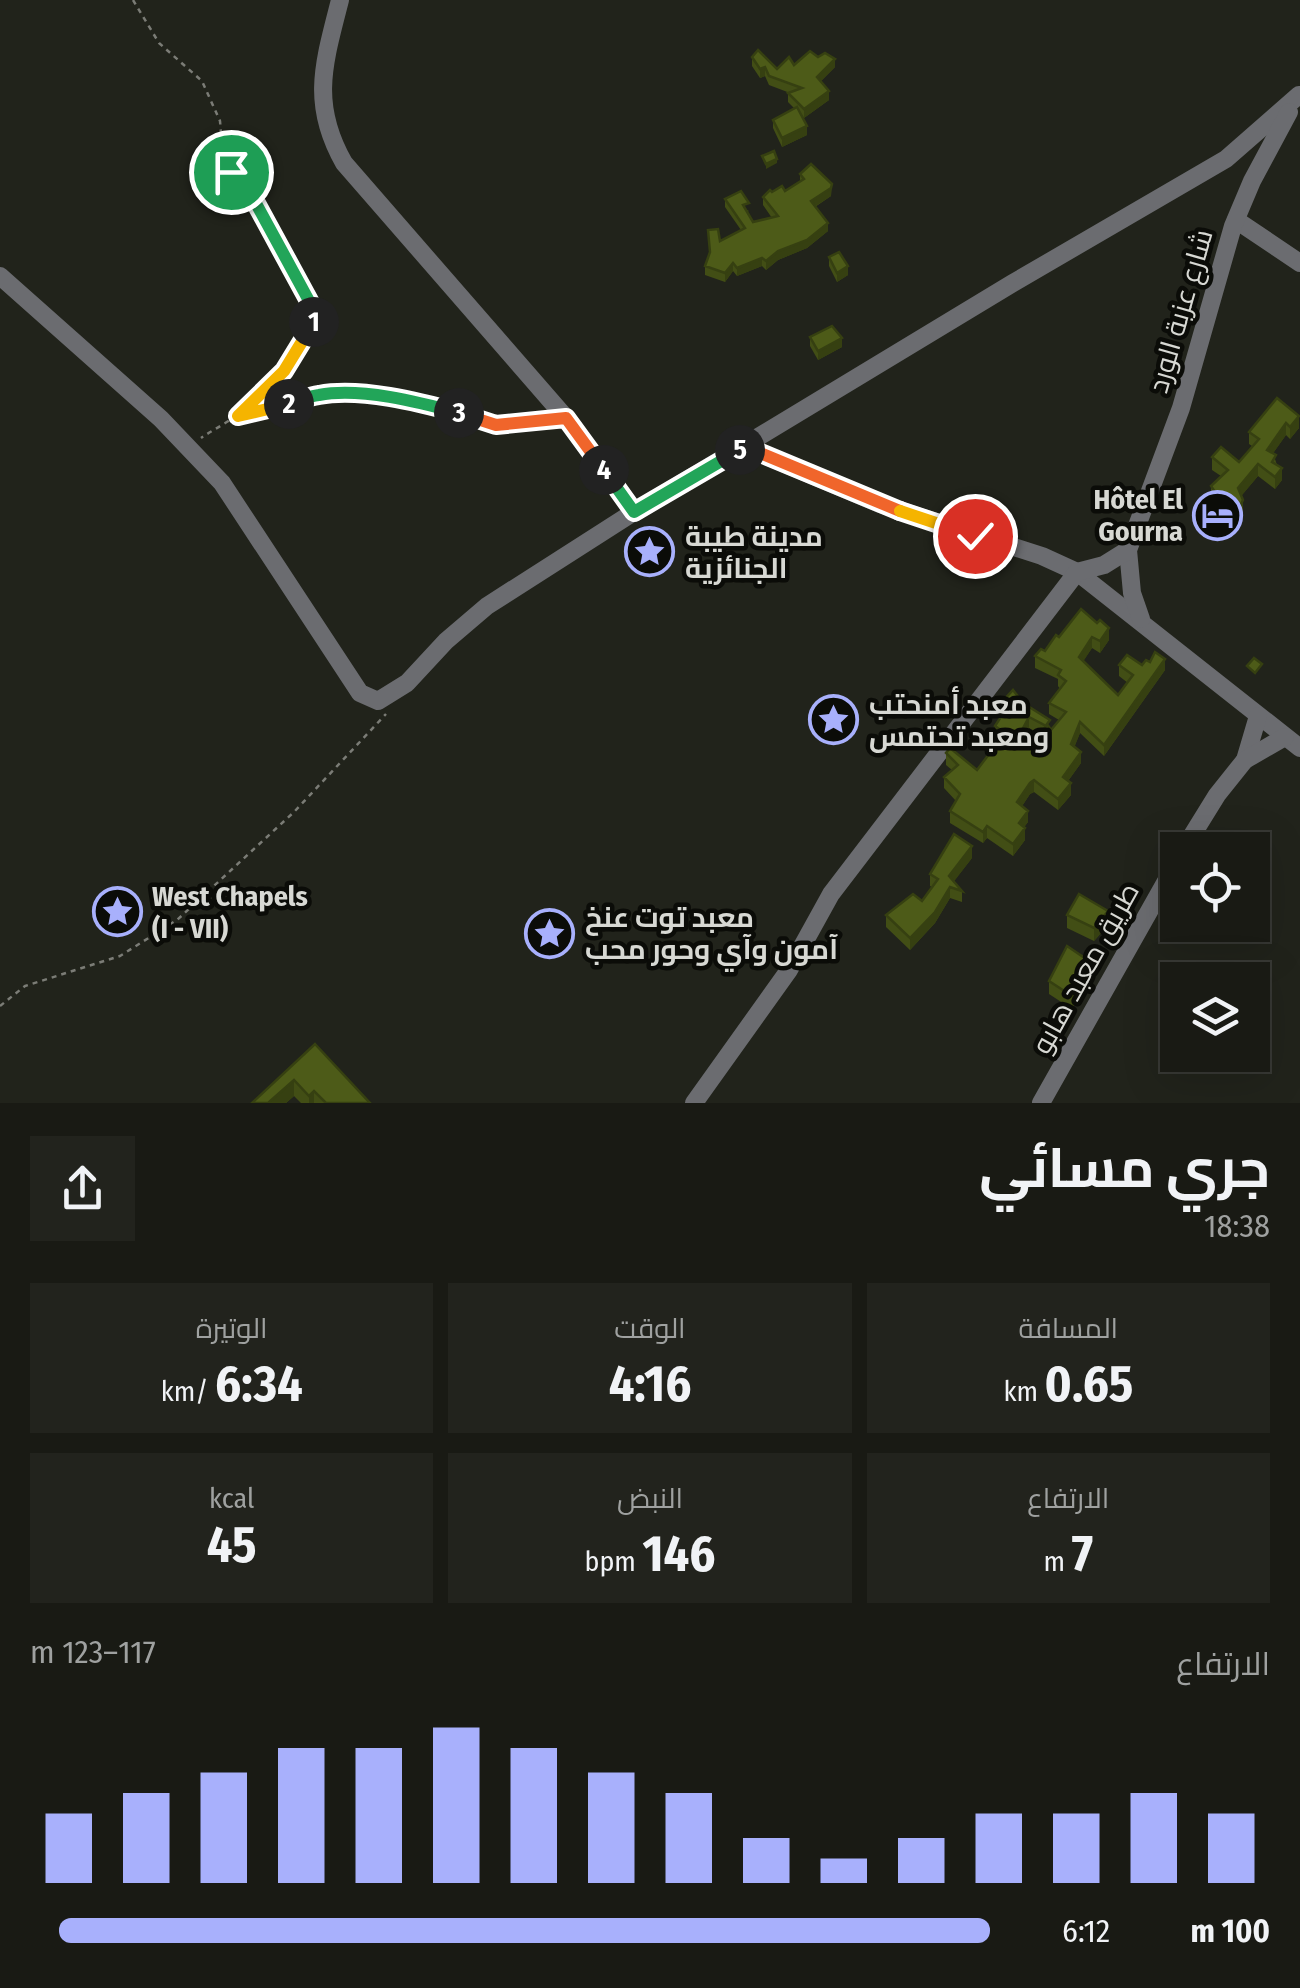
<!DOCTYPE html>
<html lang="ar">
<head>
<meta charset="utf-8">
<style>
  :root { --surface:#191a14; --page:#22231d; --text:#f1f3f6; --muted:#9fa1a0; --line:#373834; --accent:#a8b0fc }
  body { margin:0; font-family:"Fira Sans Condensed",Cairo,sans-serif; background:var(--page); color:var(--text); direction:rtl; height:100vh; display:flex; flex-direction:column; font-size:38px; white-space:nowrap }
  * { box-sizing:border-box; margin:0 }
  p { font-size:32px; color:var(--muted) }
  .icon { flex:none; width:55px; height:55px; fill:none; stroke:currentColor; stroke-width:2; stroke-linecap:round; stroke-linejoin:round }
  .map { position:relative; height:1103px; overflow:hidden; direction:ltr }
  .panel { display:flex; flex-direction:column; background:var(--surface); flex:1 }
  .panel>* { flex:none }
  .fabs { position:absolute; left:1160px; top:832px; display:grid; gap:20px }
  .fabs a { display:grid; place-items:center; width:110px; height:110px; border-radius:0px; background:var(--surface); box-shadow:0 10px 40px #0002,0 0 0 2px var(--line); font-size:50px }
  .pin { position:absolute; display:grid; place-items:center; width:85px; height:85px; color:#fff; margin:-42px; border:5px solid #fff; border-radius:50%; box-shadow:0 2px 10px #0007 }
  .km { position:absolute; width:50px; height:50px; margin:-25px; border-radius:50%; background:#222; color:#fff; font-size:28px; line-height:50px; text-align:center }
  .round { display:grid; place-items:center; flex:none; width:105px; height:105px; border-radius:0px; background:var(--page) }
  .head { display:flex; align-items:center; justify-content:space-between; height:170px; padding:0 30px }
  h1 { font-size:55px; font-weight:700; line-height:75px }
  .metrics { display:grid; grid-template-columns:repeat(3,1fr); gap:15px; height:170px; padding:10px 30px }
  .metrics div { display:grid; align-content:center; border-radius:0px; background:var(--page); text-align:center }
  .metrics b { font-size:50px; font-weight:700 }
  .metrics small { font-size:28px; font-weight:400 }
  .metrics p { font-size:28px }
  .chart { height:280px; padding:20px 30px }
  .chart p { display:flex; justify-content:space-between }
  .chart svg { width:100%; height:180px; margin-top:10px; stroke:var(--accent); stroke-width:6 }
  ul { padding:0 30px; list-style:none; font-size:32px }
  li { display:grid; grid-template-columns:160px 120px 1fr; align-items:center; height:75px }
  li i { height:25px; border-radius:12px; background:var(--accent) }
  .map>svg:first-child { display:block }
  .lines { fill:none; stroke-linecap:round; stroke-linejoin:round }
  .path { stroke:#7b7c76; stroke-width:2.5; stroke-dasharray:5 5; stroke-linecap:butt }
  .minor { stroke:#6b6c70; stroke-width:18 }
  .wall { fill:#424e15; fill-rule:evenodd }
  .shaded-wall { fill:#364011 }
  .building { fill:#4d5b18; stroke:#364011; stroke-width:2.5; fill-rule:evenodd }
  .split-1-casing { stroke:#fff; stroke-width:20 }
  .split-2-casing { stroke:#fff; stroke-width:20 }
  .split-3-casing { stroke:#fff; stroke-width:20 }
  .split-4-casing { stroke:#fff; stroke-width:20 }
  .split-5-casing { stroke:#fff; stroke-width:20 }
  .split-6-casing { stroke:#fff; stroke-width:20 }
  .split-7-casing { stroke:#fff; stroke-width:20 }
  .split-1 { stroke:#22a559; stroke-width:12 }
  .split-2 { stroke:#f5b400; stroke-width:12 }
  .split-3 { stroke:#22a559; stroke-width:12 }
  .split-4 { stroke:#f0652b; stroke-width:12 }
  .split-5 { stroke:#22a559; stroke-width:12 }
  .split-6 { stroke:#f0652b; stroke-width:12 }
  .split-7 { stroke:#f5b400; stroke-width:12 }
  .labels { text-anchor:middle; stroke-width:9; stroke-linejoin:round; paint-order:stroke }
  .street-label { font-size:28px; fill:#d7d8d3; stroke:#0b0c08 }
  .poi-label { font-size:28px; font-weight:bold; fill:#d7d8d3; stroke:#0b0c08; text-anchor:start }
</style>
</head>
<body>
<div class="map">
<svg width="1300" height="1103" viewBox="0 0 1300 1103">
  <rect width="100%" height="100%" fill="#21231b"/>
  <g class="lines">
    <g class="path">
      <path d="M 133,0 L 159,43 L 202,81 L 220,121 L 223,157 L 231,172 L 253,196 L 314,310 C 313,345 268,391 241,412 C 229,422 214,429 201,438"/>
      <polyline points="239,415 325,394 424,403 496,425 549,419"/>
      <polyline points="0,1006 25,986 120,956 177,920 294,812 386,714"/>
    </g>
    <g class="minor">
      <path d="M 340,0 C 324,63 310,103 344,163 L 565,417 L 634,512"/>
      <polyline points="1236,220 1300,263"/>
      <polyline points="0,276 161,419 222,483 360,693 378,701 407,683 446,641 487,606 634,512 1013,283 1226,159 1299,95"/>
      <polyline points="745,447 880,504 1042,556 1077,572 1300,748"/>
      <polyline points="1141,619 1132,593 1128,550 1181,408 1233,226 1252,181 1289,112"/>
      <polyline points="1245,760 1258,716"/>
      <polyline points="1183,850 1217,795 1245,760 1285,737"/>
      <polyline points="694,1103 789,970 831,894 1077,572 1104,565 1128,550"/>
      <polyline points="1041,1103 1178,860"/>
    </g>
  </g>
  <g class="wall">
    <polygon points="752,57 777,69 794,65 835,67 821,81 829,100 804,118 801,114 807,135 782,147 773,128 773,120 794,108 788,102 788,93 790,93 769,85 765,76 760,78 752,66"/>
    <polygon points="800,174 832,184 831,196 815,207 828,231 807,248 778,260 766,270 762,266 737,276 733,271 725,282 705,275 705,266 710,254 708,230 720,241 741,230 725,207 725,199 749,211 747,212 753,222 772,218 763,205 763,197 772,192 785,191 800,181"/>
    <polygon points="829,257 848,275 837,282 829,266"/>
    <polygon points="810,337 842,347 818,360 810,346"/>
    <polygon points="1277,398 1299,428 1290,439 1286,435 1273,453 1282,480 1275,489 1258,476 1241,496 1243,512 1233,531 1211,498 1211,486 1221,476 1212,470 1212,457 1239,462 1252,446 1249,444 1249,432"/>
    <path d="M 1081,609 L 1109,640 L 1100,653 L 1092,648 L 1083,661 L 1118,695 L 1128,683 L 1119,676 L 1119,665 L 1142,665 L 1165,670 L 1104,756 L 1080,733 L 1074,747 L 1081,763 L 1068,781 L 1071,795 L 1058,810 L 1034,792 L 1030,794 L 1022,806 L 1028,822 L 1024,827 L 1025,840 L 1013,856 L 987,838 L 983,843 L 950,823 L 950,811 L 956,801 L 944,788 L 944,777 L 952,770 L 946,765 L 946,753 L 977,770 L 999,740 L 995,738 L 995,726 L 1001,717 L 1000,715 L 1000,704 L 1023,703 L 1051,730 L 1059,720 L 1049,714 L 1049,703 L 1060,689 L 1058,686 L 1058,679 L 1035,668 L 1035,656 L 1045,651 L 1059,637 ZM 1029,728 L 1040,734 L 1033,743 L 1025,735 Z"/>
    <polygon points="972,858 953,882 962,891 962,902 950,898 935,923 910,950 886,927 886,915 922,901 932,887 930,886 930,874"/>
    <polygon points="1067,915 1108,925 1094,941 1067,928"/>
    <polygon points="1089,974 1072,1009 1049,994 1049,981"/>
    <polygon points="315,1044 370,1103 301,1103 294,1096 286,1103 252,1103"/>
  </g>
  <g class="shaded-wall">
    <polygon points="835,59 835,67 817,85 817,77"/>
    <polygon points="765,67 765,76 760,78 760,69"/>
    <polygon points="829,91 829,100 804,118 804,109"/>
    <polygon points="807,126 807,135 782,147 782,138"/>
    <polygon points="777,159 777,163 766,169 766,164"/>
    <polygon points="831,188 831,196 811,209 811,201"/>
    <polygon points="828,223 828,231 807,248 778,260 766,270 766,261 778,251"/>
    <polygon points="762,258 762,266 737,276 737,268"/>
    <polygon points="733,263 733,271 725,282 725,273"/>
    <polygon points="848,266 848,275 837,282 837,273"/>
    <polygon points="842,338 842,347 818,360 818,351"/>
    <polygon points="1299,416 1299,428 1290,439 1290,427"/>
    <polygon points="1286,423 1286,435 1267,462 1267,450"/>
    <polygon points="1258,464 1258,476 1238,500 1238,488"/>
    <polygon points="1282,468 1282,480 1275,489 1275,477"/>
    <polygon points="1243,500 1243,512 1233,531 1233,519"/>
    <polygon points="1109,628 1109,640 1100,653 1100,641"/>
    <polygon points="1092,637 1092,648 1079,668 1079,657"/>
    <polygon points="1165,659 1165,670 1104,756 1104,745"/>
    <polygon points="1029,717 1029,728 1021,743 1021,732"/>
    <polygon points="1080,722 1080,733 1071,756 1071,744"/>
    <polygon points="1081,752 1081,763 1063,788 1063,777"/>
    <polygon points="1034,780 1034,792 1030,794 1017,814 1017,802 1030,783"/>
    <polygon points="1071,783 1071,795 1058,810 1058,799"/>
    <polygon points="1028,811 1028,822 1019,834 1019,823"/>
    <polygon points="987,826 987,838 983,843 983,832"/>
    <polygon points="1025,828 1025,840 1013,856 1013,844"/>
    <polygon points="972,846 972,858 949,888 949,876"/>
    <polygon points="950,887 950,898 935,923 910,950 910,938"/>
    <polygon points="1108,911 1108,925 1094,941 1094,928"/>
    <polygon points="1089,961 1089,974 1072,1009 1072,996"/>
    <polygon points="294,1080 294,1096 286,1103 268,1103"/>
    <polygon points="314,1091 314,1103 309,1103 309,1096"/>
  </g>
  <g class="building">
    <polygon points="758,50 777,69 789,57 794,65 810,51 818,57 825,53 835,59 817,77 829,91 804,109 788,93 802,88 769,76 765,67 760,69 752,57"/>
    <polygon points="797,107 807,126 782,138 773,120"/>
    <polygon points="774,151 777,159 766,164 762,156"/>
    <polygon points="811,164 832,184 831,188 811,201 828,223 807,240 778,251 766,261 762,258 737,268 733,263 725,273 705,266 710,252 708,230 718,229 720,241 745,228 725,199 741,191 749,203 743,205 753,222 778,216 763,197 770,190 772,192 782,186 785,191 804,179 800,174"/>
    <polygon points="839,252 848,266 837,273 829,257"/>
    <polygon points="832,326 842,338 818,351 810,337"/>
    <polygon points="1277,398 1299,416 1290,427 1286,423 1267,450 1276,455 1272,462 1282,468 1275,477 1258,464 1238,488 1243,500 1233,519 1211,486 1228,470 1212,457 1221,447 1239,462 1259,439 1249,432"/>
    <path d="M 1081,609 L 1097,623 L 1100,620 L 1109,628 L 1100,641 L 1092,637 L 1079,657 L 1118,695 L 1133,675 L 1119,665 L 1127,655 L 1142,665 L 1146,660 L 1150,662 L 1155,652 L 1165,659 L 1104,745 L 1080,722 L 1071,744 L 1081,752 L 1063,777 L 1071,783 L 1058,799 L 1034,780 L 1030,783 L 1017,802 L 1028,811 L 1019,823 L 1025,828 L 1013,844 L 987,826 L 983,832 L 950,811 L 960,794 L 944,777 L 958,765 L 946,753 L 950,748 L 977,770 L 1005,733 L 995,726 L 1006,709 L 1000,704 L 1013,690 L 1023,703 L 1050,720 L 1047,724 L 1051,730 L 1066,712 L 1049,703 L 1066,681 L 1058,675 L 1061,670 L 1035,656 L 1041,649 L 1045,651 L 1056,635 L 1059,637 ZM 1029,717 L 1046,726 L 1033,743 L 1021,732 Z"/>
    <polygon points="1254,658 1262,664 1255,673 1247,666"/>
    <polygon points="954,834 972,846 949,876 962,891 950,887 935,912 910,938 886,915 913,894 922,901 938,879 930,874"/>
    <polygon points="1079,894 1108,911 1094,928 1067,915"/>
    <polygon points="1067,946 1089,961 1072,996 1049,981"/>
    <polygon points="315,1044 370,1103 326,1103 314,1091 309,1096 294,1080 268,1103 252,1103"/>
  </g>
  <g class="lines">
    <defs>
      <polyline id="split-1" points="231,172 252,196 314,310 314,322"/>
      <polyline id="split-2" points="289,404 238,416 284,371 314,322"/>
      <path id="split-3" d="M 289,404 C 299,401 309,396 319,395 C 360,387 419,402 459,413"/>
      <polyline id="split-4" points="459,413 496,425 566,418 604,470"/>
      <polyline id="split-5" points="604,470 634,512 740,450"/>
      <polyline id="split-6" points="740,450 746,447 900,511"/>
      <polyline id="split-7" points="900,511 975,536"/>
    </defs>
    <use href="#split-1" class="split-1-casing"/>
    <use href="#split-2" class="split-2-casing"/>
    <use href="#split-3" class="split-3-casing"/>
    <use href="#split-4" class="split-4-casing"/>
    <use href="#split-5" class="split-5-casing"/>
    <use href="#split-6" class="split-6-casing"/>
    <use href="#split-7" class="split-7-casing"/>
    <use href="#split-1" class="split-1"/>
    <use href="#split-2" class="split-2"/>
    <use href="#split-3" class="split-3"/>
    <use href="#split-4" class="split-4"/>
    <use href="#split-5" class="split-5"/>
    <use href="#split-6" class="split-6"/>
    <use href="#split-7" class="split-7"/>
  </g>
  <defs>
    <symbol id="hotel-ring" viewBox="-11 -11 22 22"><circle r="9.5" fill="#0b0c08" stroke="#a8b0fc" stroke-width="1.5"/><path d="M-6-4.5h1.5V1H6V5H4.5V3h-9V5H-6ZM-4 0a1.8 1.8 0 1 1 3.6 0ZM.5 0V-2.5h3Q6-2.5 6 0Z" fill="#a8b0fc"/></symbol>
    <symbol id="sight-ring" viewBox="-11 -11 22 22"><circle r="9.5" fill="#0b0c08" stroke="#a8b0fc" stroke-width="1.5"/><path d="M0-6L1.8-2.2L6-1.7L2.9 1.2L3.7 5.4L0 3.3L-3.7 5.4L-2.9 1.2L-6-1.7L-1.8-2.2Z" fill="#a8b0fc"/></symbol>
  </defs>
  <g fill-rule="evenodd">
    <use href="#hotel-ring" x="1190" y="488" width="55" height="55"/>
    <use href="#sight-ring" x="622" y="524" width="55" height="55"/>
    <use href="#sight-ring" x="806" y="692" width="55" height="55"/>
    <use href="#sight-ring" x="90" y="884" width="55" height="55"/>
    <use href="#sight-ring" x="522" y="906" width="55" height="55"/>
  </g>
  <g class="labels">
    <g class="street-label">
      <text transform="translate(1180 311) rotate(-74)" y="10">شارع عزبة الورد</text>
      <text transform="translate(1085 968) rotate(-61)" y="10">طريق معبد هابو</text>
    </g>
    <g class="poi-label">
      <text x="1183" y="509" text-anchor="end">Hôtel El<tspan x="1183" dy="32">Gourna</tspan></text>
      <text x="685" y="546">مدينة طيبة<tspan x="685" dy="32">الجنائزية</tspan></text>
      <text x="869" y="714">معبد أمنحتب<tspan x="869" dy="32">ومعبد تحتمس</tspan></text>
      <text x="152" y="906">West Chapels<tspan x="152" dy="32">(I - VII)</tspan></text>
      <text x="585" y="927">معبد توت عنخ<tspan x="585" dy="32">آمون وآي وحور محب</tspan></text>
    </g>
  </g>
</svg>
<div class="fabs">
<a><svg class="icon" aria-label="locate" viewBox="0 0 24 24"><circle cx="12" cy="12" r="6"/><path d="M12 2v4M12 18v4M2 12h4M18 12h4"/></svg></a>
<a><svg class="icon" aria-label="layers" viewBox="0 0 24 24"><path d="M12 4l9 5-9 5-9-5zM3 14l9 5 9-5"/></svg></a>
</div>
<div class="pin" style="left:231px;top:172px;background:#1e9e55"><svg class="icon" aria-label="arrive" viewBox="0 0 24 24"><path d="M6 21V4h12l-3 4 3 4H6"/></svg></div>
<div class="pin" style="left:975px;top:536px;background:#d93025"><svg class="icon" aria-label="check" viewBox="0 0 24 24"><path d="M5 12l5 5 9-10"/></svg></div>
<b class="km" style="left:314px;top:322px">1</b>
<b class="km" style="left:289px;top:404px">2</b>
<b class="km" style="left:459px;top:413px">3</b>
<b class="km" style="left:604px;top:470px">4</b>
<b class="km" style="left:740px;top:450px">5</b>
</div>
<section class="panel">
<div class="head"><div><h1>جري مسائي</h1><p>18:38</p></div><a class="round"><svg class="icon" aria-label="share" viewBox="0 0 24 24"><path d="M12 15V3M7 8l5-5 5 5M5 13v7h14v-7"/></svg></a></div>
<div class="metrics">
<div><p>المسافة</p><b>0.65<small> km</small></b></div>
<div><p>الوقت</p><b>4:16</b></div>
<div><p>الوتيرة</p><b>6:34<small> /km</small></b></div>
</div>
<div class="metrics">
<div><p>الارتفاع</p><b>7<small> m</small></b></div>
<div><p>النبض</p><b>146<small> bpm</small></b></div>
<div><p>kcal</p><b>45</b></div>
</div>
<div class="chart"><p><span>الارتفاع</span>117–123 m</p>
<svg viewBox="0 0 160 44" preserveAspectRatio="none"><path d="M5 44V27M15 44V22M25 44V17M35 44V11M45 44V11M55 44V6M65 44V11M75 44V17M85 44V22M95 44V33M105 44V38M115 44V33M125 44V27M135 44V27M145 44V22M155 44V27"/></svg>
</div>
<ul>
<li><b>100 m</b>6:12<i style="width:97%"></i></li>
</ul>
</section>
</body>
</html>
